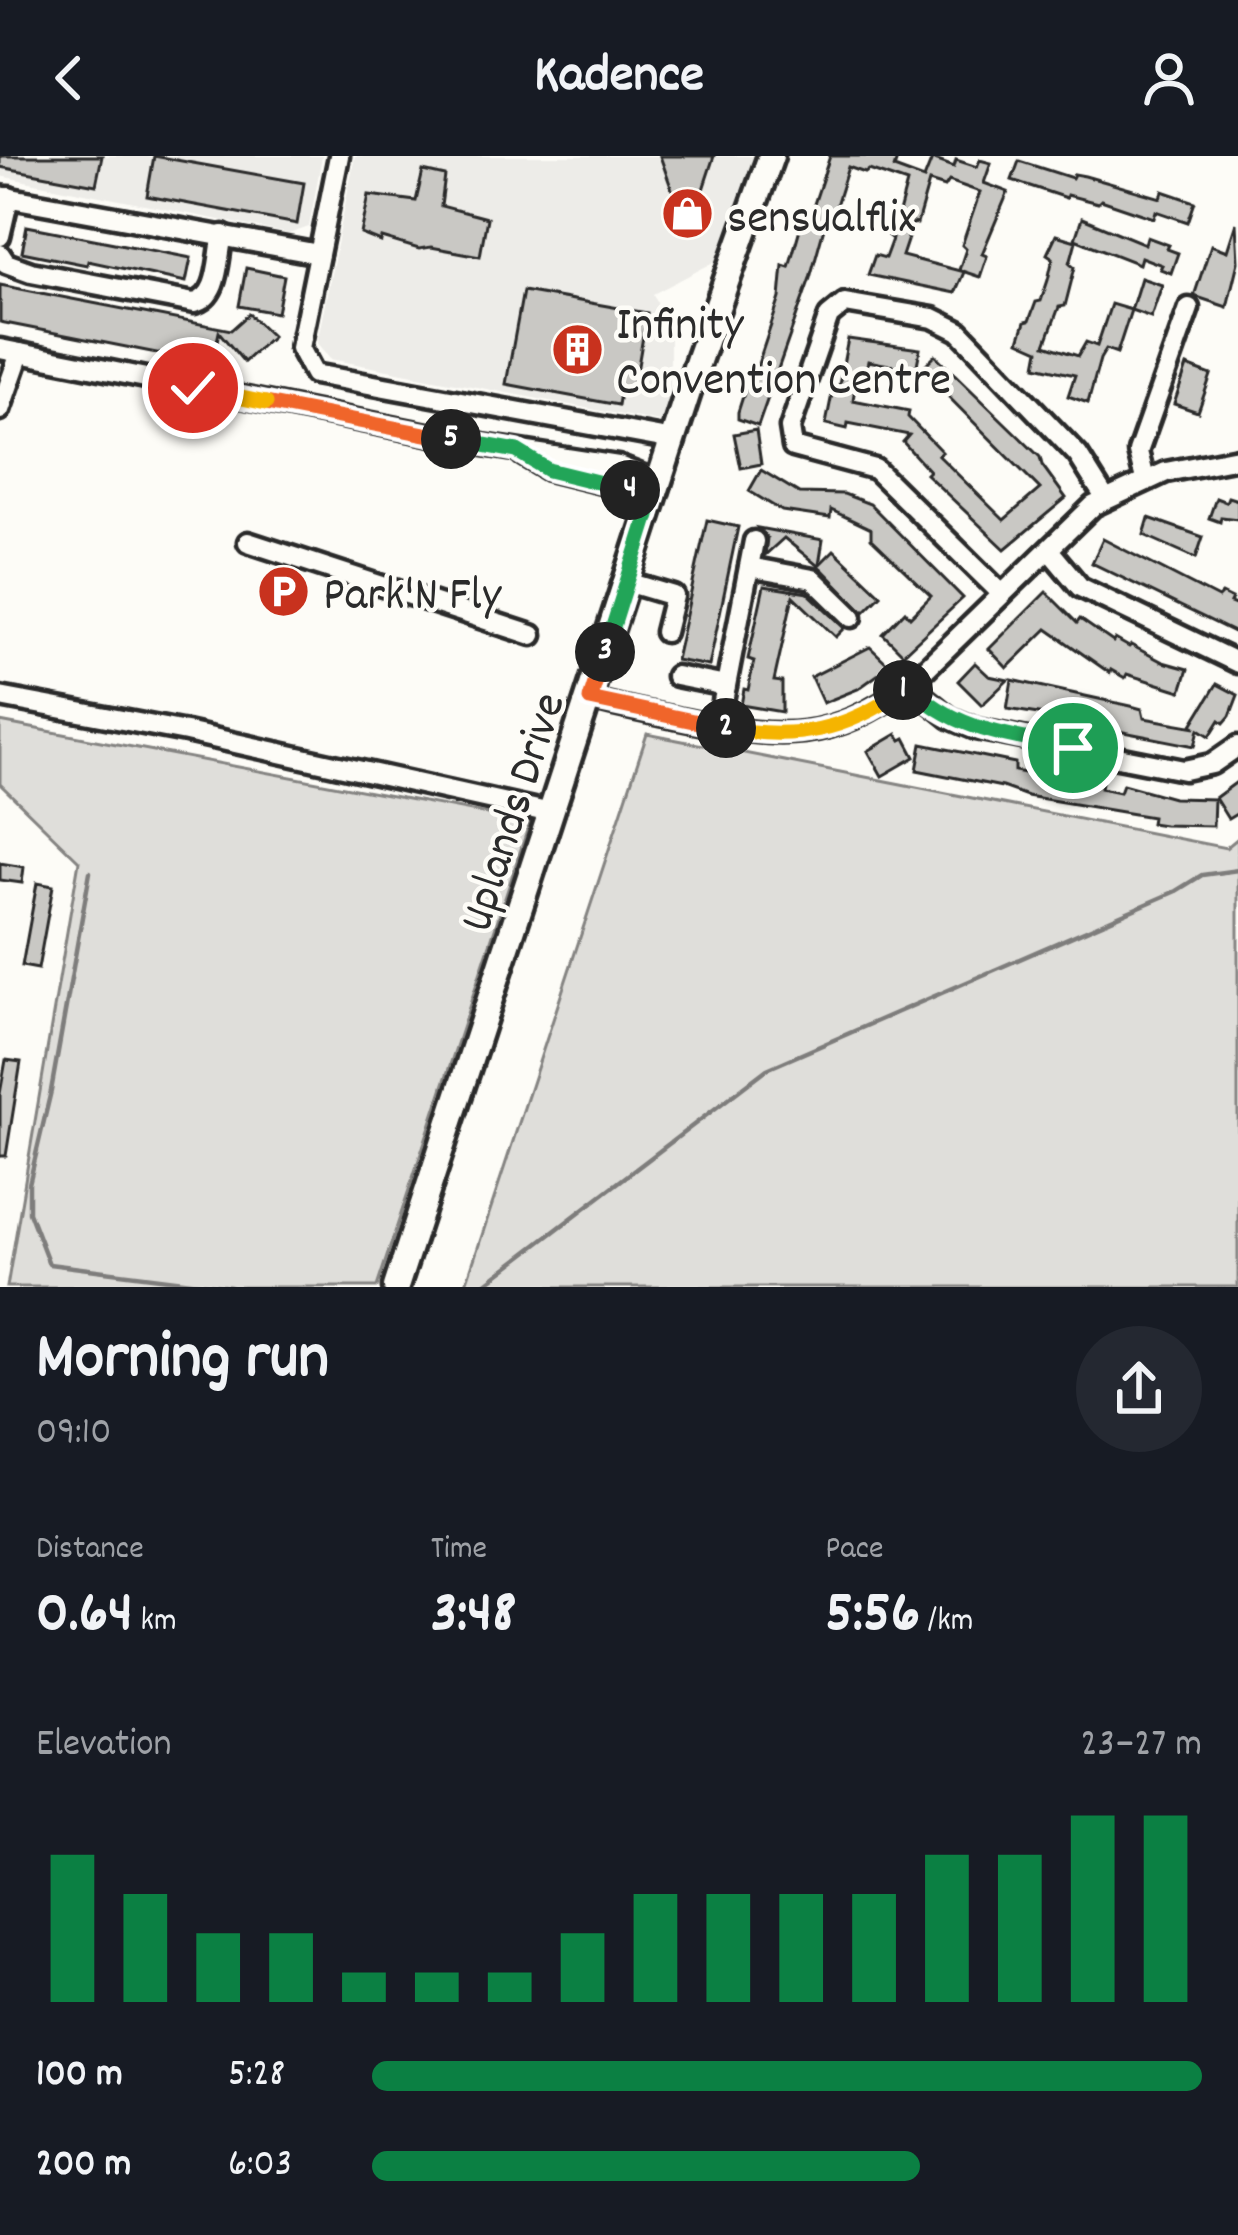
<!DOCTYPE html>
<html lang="en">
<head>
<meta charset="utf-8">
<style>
  :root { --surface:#171b24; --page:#242831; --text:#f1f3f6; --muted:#9ea1a6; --accent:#0b8043 }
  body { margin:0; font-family:Dekko,sans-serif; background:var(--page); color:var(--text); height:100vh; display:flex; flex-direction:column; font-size:45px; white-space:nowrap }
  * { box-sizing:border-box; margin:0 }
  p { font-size:39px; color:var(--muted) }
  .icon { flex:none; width:66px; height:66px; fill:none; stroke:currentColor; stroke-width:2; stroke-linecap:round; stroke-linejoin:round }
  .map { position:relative; height:1131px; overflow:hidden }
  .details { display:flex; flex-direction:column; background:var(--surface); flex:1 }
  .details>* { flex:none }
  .pin { position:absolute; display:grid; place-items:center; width:102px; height:102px; color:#fff; margin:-51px; border:6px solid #fff; border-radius:50%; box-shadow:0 3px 12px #0007 }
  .km { position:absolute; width:60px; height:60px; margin:-30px; border-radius:50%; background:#222; color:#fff; font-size:33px; line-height:60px; text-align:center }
  .round { display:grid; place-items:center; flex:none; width:126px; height:126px; border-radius:63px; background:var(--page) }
  .headline { display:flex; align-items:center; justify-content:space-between; height:204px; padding:0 36px }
  h1 { font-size:66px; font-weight:800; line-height:90px }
  .stats { display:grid; grid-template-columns:repeat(3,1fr); gap:18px; height:204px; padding:12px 36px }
  .stats div { display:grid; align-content:center }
  .stats b { font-size:60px; font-weight:800 }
  .stats small { font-size:33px; font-weight:400 }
  .stats p { font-size:33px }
  .chart { height:336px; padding:24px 36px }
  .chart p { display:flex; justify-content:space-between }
  .chart svg { width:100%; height:216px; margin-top:12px; stroke:var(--accent); stroke-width:6 }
  ul { padding:0 36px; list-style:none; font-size:39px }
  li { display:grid; grid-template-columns:192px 144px 1fr; align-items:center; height:90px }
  li i { height:30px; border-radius:15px; background:var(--accent) }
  header { display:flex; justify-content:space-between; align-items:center; height:156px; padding:0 36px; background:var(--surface); font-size:54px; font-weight:800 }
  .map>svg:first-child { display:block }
  .built { fill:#edece8 }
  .green { fill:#dfdeda; stroke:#858482; stroke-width:3 }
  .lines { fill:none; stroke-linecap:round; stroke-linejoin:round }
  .stream { stroke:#7e7d7b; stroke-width:4.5 }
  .building { fill:#c9c8c4; stroke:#2b2b2b; stroke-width:3 }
  .minor-casing { stroke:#2b2b2b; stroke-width:27 }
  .major-casing { stroke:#2b2b2b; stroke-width:33 }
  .minor { stroke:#fdfcf7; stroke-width:18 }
  .major { stroke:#fdfcf7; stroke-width:24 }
  .split-1-casing { stroke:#fff; stroke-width:24 }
  .split-2-casing { stroke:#fff; stroke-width:24 }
  .split-3-casing { stroke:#fff; stroke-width:24 }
  .split-4-casing { stroke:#fff; stroke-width:24 }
  .split-5-casing { stroke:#fff; stroke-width:24 }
  .split-6-casing { stroke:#fff; stroke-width:24 }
  .split-7-casing { stroke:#fff; stroke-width:24 }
  .split-1 { stroke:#22a559; stroke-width:15 }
  .split-2 { stroke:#f5b400; stroke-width:15 }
  .split-3 { stroke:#f0652b; stroke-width:15 }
  .split-4 { stroke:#22a559; stroke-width:15 }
  .split-5 { stroke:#22a559; stroke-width:15 }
  .split-6 { stroke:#f0652b; stroke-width:15 }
  .split-7 { stroke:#f5b400; stroke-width:15 }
  .labels { text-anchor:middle; stroke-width:9; stroke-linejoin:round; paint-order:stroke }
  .poi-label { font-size:48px; fill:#2b2b2b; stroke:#fdfcf7; text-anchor:start }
  .street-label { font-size:48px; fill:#2b2b2b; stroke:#fdfcf7 }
</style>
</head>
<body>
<header><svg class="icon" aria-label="back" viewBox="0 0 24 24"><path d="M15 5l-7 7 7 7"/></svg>Kadence<svg class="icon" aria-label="person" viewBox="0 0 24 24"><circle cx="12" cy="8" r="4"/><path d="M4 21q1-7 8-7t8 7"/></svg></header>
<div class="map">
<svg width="1238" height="1131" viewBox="0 0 1238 1131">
  <rect width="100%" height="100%" fill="#fdfcf7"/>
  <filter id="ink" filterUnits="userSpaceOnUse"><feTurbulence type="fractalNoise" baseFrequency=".00833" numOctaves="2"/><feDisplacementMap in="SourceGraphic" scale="24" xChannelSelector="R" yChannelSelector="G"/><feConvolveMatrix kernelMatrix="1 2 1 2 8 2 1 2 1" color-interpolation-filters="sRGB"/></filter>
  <g filter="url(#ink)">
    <g class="built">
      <polygon points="0,0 322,0 309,71 289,78 0,20"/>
      <polygon points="355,0 753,0 720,103 653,138 670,173 670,259 659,266 330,203 317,187"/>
    </g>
    <g class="green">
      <polygon points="0,566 530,666 377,1131 7,1131 79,705 0,628"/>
      <polygon points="647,578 1226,692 1238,682 1238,1131 465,1131"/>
    </g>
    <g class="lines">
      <g class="stream">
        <polyline points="90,716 51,935 29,1028 29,1056 49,1108 231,1131"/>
        <polyline points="481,1131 767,913 1176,735 1202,719 1238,714"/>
      </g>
    </g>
    <g class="building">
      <polygon points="0,0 102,0 96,29 0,11"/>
      <polygon points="154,0 304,27 297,68 147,40"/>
      <polygon points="660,0 714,0 692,67 683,65"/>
      <polygon points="830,0 898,0 894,12 924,23 932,3 954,11 956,4 977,11 980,4 991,7 984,27 1008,36 982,98 987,100 980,121 959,114 966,93 962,89 980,36 949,25 945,31 929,26 917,68 913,67 902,100 964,116 955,137 868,119 875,99 885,102 892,83 886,78 891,63 898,61 907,27 869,14 865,17 848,11 833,59 828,57 810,122 758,270 738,263 738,256 745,234 751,229 780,142 783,109 789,111 803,62 809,63"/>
      <polygon points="1019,5 1072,22 1074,18 1085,20 1161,42 1163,35 1195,46 1188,66 1156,55 1154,62 1101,44 1098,47 1067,39 1066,42 1012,24"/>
      <polygon points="423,15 445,20 441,50 487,62 480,100 431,91 419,93 382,82 381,86 361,78 369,39 416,45"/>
      <polygon points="1082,62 1145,88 1147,81 1169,89 1167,93 1178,97 1171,117 1160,113 1162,109 1141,101 1139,108 1075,83"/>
      <polygon points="1236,67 1238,106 1227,151 1194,140 1211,89 1227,95"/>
      <polygon points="27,70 191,102 186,126 88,105 87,109 22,96"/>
      <polygon points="1056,79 1076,85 1070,107 1075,111 1065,150 1059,151 1045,189 1078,200 1086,186 1097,190 1111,148 1131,154 1117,197 1106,193 1100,203 1088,247 1068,240 1075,219 1036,210 1039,194 1019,185 1025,166 1029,165 1036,146 1041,145 1048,124 1053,102 1047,98"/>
      <polygon points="246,112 284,120 277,157 239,150"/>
      <polygon points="1141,122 1162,129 1151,161 1131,154"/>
      <polygon points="0,129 231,174 249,158 272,180 244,206 219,176 212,208 0,166"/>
      <polygon points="523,135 647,157 634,233 621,231 618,249 506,228"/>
      <polygon points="848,183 920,193 916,214 868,205 864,224 856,225 853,244 909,255 908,261 942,296 938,299 1004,364 1040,333 921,213 935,199 1040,301 1042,309 1066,342 1005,393 926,318 929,315 903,286 909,279 848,267 847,273 826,268 833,233 838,234"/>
      <polygon points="1187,210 1211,219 1198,256 1174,248"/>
      <polygon points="756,274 761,308 741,312 734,278"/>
      <polygon points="761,314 799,337 844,338 870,348 963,442 903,498 883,478 905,455 910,461 931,440 871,382 871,373 831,354 830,362 782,355 749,335"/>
      <polygon points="1228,341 1238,344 1238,363 1221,361 1220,366 1209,362 1216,342 1226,346"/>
      <polygon points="1149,362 1203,381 1196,402 1144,379"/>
      <polygon points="707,364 738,371 709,510 676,504"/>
      <polygon points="758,372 823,384 819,409 834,394 881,439 864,456 822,413 784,382 765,399 767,382"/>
      <polygon points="1103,383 1218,442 1222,438 1232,443 1230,447 1238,450 1238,478 1092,407"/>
      <polygon points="764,430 808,437 845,472 836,481 793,440 774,525 782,526 782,556 741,549 744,533 748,534 754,505 748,503"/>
      <polygon points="1046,436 1077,467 1080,463 1113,486 1115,483 1129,491 1131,489 1163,506 1188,513 1181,535 1127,518 1125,522 1111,514 1110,517 1047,473 1007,512 989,493"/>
      <polygon points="870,491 890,510 858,533 823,547 811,521"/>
      <polygon points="975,507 989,520 1008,524 982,549 958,525"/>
      <polygon points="1012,524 1131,550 1142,553 1144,562 1196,571 1192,569 1217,528 1238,539 1230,560 1224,567 1220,564 1210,580 1199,573 1195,590 1093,570 1094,567 1007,553"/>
      <polygon points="897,578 901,584 905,582 915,601 882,620 868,595"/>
      <polygon points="922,588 1015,607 1015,615 1035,619 1036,613 1078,620 1102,626 1101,632 1120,636 1123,628 1173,642 1214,643 1213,670 1164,669 1151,667 1152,661 1027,640 1002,631 917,614"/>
      <polygon points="1238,625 1238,657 1228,663 1215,642"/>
      <polygon points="0,707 24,711 22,727 0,724"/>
      <polygon points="37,727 53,730 38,813 22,810"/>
      <polygon points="6,904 21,906 6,1000 0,1000 0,938"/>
    </g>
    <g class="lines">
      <defs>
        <g id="minor">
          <polyline points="339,0 300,192 314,218 673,284"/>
          <polyline points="0,40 319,98"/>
          <polyline points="0,80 9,41"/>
          <path d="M 0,98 L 6,107 L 31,116 L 194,147 C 220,141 217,103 223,79"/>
          <polyline points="0,193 483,289 618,310 659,326"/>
          <polyline points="0,254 20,197"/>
          <polyline points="523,299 548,314 654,340"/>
          <polyline points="1145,323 1138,296 1189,152"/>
          <polyline points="248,386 532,479"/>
          <polyline points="1049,394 1080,431 1238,507"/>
          <polyline points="749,411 813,423 852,461"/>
          <polyline points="627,426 674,440 665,476"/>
          <polyline points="1001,437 875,313 793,291 790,272 829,160 845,147 933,162 959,175 1078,299 1105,342"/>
          <polyline points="676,520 726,530"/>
          <polyline points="909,529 950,562 976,573 1184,614 1212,608 1238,590"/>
          <polyline points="0,541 186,576 551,657"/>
          <path d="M 590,543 C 623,552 657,558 690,565 C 782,584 831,587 909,529 L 1093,350 L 1166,316 L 1238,302"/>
          <polyline points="718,571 754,385"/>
        </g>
        <polyline id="major" points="396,1131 699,202 771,0"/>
      </defs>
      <use href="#minor" class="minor-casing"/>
      <use href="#major" class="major-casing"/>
      <use href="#minor" class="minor"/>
      <use href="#major" class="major"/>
    </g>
  </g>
  <g class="lines" filter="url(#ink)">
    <defs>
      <path id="split-1" d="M 903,534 L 909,529 C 954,576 1013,580 1073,592"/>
      <path id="split-2" d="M 726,572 C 794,585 847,575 903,534"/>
      <polyline id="split-3" points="605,496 590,543 726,572"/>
      <polyline id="split-4" points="605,496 654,340 630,334"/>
      <polyline id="split-5" points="451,283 517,295 548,314 630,334"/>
      <polyline id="split-6" points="266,247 451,283"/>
      <polyline id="split-7" points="193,232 266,247"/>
    </defs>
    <use href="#split-1" class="split-1-casing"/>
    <use href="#split-2" class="split-2-casing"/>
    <use href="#split-3" class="split-3-casing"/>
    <use href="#split-4" class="split-4-casing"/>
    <use href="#split-5" class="split-5-casing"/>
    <use href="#split-6" class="split-6-casing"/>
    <use href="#split-7" class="split-7-casing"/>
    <use href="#split-1" class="split-1"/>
    <use href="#split-2" class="split-2"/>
    <use href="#split-3" class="split-3"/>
    <use href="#split-4" class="split-4"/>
    <use href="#split-5" class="split-5"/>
    <use href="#split-6" class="split-6"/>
    <use href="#split-7" class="split-7"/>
  </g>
  <defs>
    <symbol id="shop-disc" viewBox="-11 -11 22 22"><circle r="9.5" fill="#c8321e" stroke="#fdfcf7"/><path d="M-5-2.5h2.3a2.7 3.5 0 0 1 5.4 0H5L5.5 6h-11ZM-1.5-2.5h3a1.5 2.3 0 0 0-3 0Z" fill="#fff"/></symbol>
    <symbol id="building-disc" viewBox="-11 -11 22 22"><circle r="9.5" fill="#c8321e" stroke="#fdfcf7"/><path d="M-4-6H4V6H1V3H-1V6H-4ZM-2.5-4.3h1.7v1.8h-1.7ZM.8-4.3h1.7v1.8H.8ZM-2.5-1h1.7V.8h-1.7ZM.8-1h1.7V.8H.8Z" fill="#fff"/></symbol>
    <symbol id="parking-disc" viewBox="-11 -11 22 22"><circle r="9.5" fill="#c8321e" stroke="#fdfcf7"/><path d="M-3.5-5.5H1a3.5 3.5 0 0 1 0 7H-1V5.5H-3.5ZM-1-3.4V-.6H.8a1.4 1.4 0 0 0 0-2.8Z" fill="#fff"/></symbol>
  </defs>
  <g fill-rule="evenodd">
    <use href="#shop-disc" x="658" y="28" width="59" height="59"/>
    <use href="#building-disc" x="548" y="164" width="59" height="59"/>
    <use href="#parking-disc" x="254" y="406" width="59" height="59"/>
  </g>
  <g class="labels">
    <g class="poi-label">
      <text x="727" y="75">sensualflix</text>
      <text x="616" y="182">Infinity<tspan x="616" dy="55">Convention Centre</tspan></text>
      <text x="323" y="452">Park'N Fly</text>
    </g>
    <g class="street-label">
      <text transform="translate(509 655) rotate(-72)" y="17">Uplands Drive</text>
    </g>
  </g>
</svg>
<div class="pin" style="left:1073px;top:592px;background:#1e9e55"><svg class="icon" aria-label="arrive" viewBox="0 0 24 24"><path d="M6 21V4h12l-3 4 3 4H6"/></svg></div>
<div class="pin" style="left:193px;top:232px;background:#d93025"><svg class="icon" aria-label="check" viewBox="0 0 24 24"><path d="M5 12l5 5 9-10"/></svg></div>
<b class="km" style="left:903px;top:534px">1</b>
<b class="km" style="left:726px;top:572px">2</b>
<b class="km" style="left:605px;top:496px">3</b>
<b class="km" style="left:630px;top:334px">4</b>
<b class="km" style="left:451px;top:283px">5</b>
</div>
<section class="details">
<div class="headline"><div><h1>Morning run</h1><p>09:10</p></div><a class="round"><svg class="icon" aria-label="share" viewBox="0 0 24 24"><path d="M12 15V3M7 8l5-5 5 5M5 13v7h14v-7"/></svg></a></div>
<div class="stats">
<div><p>Distance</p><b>0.64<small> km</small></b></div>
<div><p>Time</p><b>3:48</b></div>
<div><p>Pace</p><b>5:56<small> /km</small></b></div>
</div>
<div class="chart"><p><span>Elevation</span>23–27 m</p>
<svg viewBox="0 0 160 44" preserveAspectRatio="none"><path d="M5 44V14M15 44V22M25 44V30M35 44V30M45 44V38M55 44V38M65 44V38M75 44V30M85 44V22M95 44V22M105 44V22M115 44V22M125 44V14M135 44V14M145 44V6M155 44V6"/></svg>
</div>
<ul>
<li><b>100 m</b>5:28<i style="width:100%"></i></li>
<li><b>200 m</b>6:03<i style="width:66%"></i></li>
</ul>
</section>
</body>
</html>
